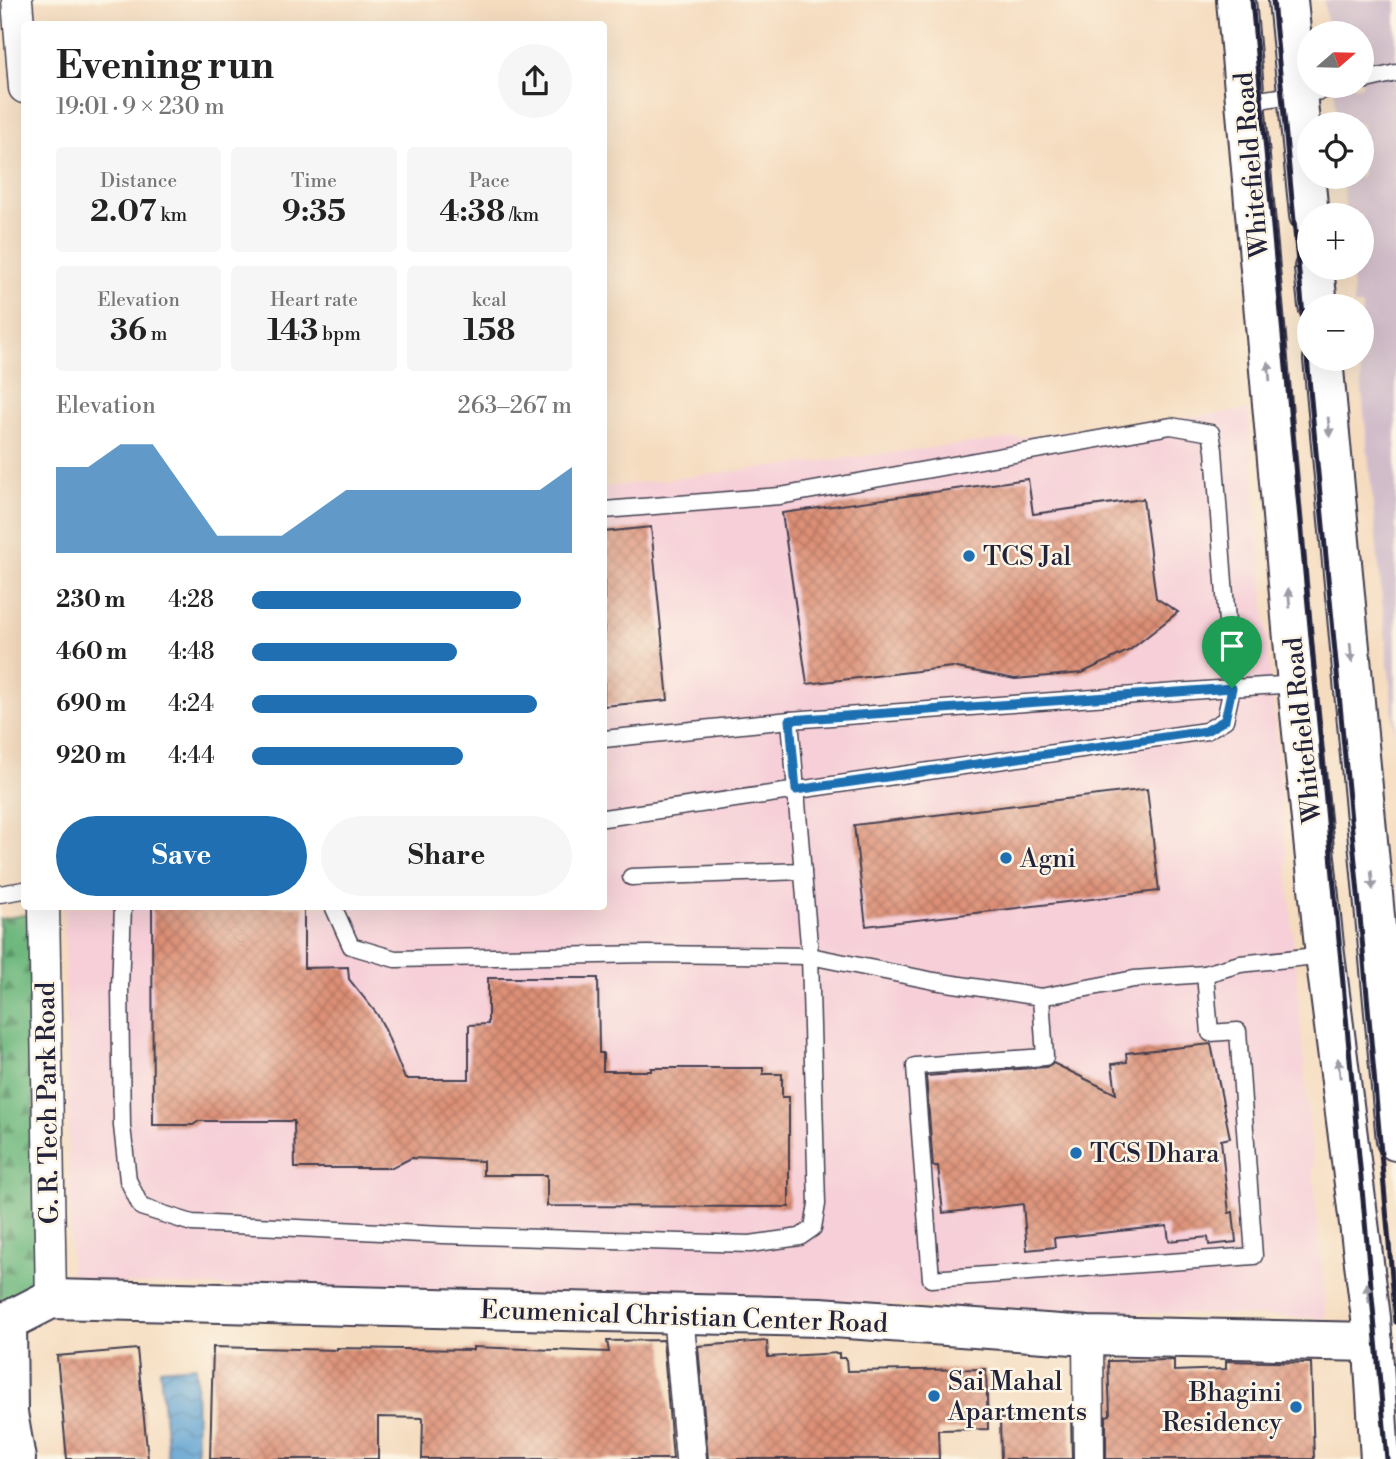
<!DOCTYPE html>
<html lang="en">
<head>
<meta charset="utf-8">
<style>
  :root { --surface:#fff; --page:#f6f6f6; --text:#222; --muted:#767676; --accent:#1f6fb2 }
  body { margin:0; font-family:"Libre Bodoni",serif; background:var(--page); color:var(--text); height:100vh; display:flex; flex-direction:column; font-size:26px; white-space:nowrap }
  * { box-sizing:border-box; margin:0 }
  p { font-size:23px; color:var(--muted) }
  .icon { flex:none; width:38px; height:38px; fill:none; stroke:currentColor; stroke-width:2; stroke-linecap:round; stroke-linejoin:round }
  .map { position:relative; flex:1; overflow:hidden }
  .drawer { position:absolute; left:21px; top:21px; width:586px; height:889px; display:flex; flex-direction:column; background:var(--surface); border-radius:7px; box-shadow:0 7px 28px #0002 }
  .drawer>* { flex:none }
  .needle { width:46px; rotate:70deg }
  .controls { position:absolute; left:1297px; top:21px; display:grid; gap:14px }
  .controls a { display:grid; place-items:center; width:77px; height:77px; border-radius:50%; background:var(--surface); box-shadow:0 7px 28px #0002; font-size:35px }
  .pin { position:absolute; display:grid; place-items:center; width:60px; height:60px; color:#fff; margin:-72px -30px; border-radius:50% 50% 50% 0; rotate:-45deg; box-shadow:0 0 7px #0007 }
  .pin .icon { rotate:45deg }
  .round { display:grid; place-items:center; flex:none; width:74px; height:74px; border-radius:37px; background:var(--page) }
  .head { display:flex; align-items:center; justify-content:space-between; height:119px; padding:0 35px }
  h1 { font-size:38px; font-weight:700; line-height:52px }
  .figures { display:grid; grid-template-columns:repeat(3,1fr); gap:10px; height:119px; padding:7px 35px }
  .figures div { display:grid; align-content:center; border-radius:7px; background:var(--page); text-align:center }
  .figures b { font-size:30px; font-weight:700 }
  .figures small { font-size:19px; font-weight:400 }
  .figures p { font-size:19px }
  .chart { height:196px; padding:14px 35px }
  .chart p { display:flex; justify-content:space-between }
  .chart svg { width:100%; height:126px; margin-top:7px; fill:var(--accent); opacity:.7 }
  .cta { display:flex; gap:14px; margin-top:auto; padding:14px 35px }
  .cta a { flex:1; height:80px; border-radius:42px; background:var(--accent); color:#fff; font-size:28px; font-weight:700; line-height:80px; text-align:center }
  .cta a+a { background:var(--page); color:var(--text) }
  ul { padding:0 35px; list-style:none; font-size:23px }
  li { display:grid; grid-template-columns:112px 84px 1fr; align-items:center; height:52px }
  li i { height:18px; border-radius:9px; background:var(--accent) }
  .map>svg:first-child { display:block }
  .built { fill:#f6cfd8 }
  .industrial { fill:#d1bdca }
  .forest { fill:url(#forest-firs); stroke:#486d5c; stroke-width:2 }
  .water { fill:url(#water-waves); stroke:#406286; stroke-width:2 }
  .building { fill:url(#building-cross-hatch) }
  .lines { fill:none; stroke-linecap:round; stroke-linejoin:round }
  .lane-casing { stroke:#423e4f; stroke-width:19 }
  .street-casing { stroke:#423e4f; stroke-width:33 }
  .secondary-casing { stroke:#423e4f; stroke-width:42 }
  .primary-casing { stroke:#423e4f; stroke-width:42 }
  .lane { stroke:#fff; stroke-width:16 }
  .street { stroke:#fff; stroke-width:30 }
  .secondary { stroke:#fff; stroke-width:38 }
  .primary { stroke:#fff; stroke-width:38 }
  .rail { stroke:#22223b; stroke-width:5 }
  .oneway { fill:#9c9ca7 }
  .route-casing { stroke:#fff; stroke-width:14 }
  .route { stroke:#1f6fb2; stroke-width:9 }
  .poi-dot { fill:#1f6fb2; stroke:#fcf5e5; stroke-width:2.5 }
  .labels { text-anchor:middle; stroke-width:5; stroke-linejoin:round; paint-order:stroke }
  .street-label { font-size:26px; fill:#22223b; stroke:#fcf5e5 }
  .poi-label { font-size:26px; fill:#22223b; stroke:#fcf5e5; text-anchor:start }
</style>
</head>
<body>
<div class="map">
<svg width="1396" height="1459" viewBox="0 0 1396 1459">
  <defs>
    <pattern id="forest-firs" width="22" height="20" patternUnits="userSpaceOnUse" patternTransform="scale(1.75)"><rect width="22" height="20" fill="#6eb87e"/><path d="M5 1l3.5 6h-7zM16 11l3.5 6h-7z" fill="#5a9568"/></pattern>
    <pattern id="water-waves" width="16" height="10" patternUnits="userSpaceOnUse" patternTransform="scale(1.75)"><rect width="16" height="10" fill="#5da1d2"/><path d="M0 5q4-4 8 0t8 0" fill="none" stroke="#4c83ac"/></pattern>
    <pattern id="building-cross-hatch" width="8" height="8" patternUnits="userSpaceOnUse" patternTransform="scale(1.75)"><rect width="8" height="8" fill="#dd9076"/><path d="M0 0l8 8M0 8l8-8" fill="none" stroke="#b37562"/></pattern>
  </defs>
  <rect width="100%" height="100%" fill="#fcf5e5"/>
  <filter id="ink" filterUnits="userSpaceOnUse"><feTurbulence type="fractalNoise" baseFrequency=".0143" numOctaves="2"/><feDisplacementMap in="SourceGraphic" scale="14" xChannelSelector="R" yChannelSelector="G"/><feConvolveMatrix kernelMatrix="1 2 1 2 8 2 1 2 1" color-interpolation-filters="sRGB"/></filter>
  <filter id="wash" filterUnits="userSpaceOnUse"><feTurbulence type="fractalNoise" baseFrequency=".00686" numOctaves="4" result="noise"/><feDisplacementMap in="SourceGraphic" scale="28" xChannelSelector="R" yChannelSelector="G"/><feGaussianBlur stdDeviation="1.57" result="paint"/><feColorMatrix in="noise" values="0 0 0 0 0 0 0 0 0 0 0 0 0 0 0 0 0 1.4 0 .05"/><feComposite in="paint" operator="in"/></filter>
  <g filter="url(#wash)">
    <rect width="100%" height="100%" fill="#f5dcbf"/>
    <polygon class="built" points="1248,410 1326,1318 71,1282 64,907 604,906 604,487"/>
    <polygon class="industrial" points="1324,0 1396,0 1396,746 1359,359 1362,359 1362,306 1354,306 1351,268 1362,268 1362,215 1346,215 1342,177 1362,177 1362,124 1337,124 1334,86 1362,86 1362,33 1328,33"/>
    <polygon class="forest" points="30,914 37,1288 0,1307 0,919"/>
    <polygon class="water" points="196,1366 197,1459 168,1459 160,1369"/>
    <g id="blocks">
      <g class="building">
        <polygon points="1028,479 1033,514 1143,499 1156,598 1178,612 1130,650 1082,673 1015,679 952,667 807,684 782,513"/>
        <polygon points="651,527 668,700 604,706 604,532"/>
        <polygon points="1147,789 1159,891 866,926 854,825"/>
        <polygon points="152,906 304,906 304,968 348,967 349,979 377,1014 384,1027 405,1079 469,1079 469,1025 488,1024 488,978 598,978 599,1053 603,1053 603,1071 651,1071 651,1068 763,1068 763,1074 782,1074 782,1097 789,1097 789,1207 547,1206 547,1175 483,1175 483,1161 411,1158 392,1168 295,1168 294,1121 199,1121 193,1125 153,1125"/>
        <polygon points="1211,1044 1230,1138 1221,1140 1229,1213 1233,1212 1236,1242 1209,1245 1208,1237 1169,1241 1167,1226 1054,1238 1055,1247 1027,1250 1023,1204 943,1213 938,1166 933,1166 926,1076 1046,1067 1053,1063 1116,1094 1112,1064 1127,1062 1126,1053"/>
        <polygon points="663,1340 673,1459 422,1459 423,1418 378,1417 378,1459 210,1459 213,1347 337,1350 337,1348 473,1350 473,1347 609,1352 607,1341"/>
        <polygon points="767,1341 768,1357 839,1353 839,1358 846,1358 847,1371 986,1369 988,1429 938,1430 939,1459 708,1459 698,1346"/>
        <polygon points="137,1349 148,1459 67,1459 57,1356"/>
        <polygon points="1174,1360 1174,1371 1226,1369 1226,1361 1311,1363 1314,1459 1106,1459 1106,1416 1110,1415 1108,1361"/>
        <polygon points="1071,1417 1072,1459 1001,1459 1000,1419"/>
      </g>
    </g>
  </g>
  <g filter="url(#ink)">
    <use href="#blocks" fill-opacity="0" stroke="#423e4f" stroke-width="2"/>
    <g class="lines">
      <defs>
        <g id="lane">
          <polyline points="1362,81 1396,73"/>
          <polyline points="1245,102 1321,91 1337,86"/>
          <polyline points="604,739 790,720"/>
          <polyline points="604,818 1206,731 1225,720 1232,688 1297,684"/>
          <polyline points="631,877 803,871"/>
          <polyline points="0,894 24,890"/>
          <polyline points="123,906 120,988 122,1126 128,1180 141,1207 192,1223 443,1235 750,1244 800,1237 813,1228 817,1204 810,956 790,720 1232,688 1214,450 1211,433 1171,426 780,496 604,510"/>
          <polyline points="333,906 351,946 395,959 647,954 810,956 934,981 1041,997 1134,979 1205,974 1240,964 1325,955"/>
          <polyline points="1041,997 1045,1057 915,1066 931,1279 1254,1256 1238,1031 1210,1033 1205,974"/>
        </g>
        <g id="street">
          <polyline points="17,0 24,88"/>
          <polyline points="44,906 51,1299"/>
          <polyline points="678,1314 691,1459"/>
          <polyline points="1088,1336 1089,1459"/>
        </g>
        <g id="secondary">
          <polyline points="7,1321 8,1413 16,1459"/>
          <polyline points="0,1325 51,1299 820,1317 1088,1336 1373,1342"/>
        </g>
        <g id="primary">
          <polyline points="1236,0 1297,684 1325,955 1371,1318 1380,1459"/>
          <polyline points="1288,0 1309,215"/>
          <polyline points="1314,268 1318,306"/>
          <polyline points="1323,359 1396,1141"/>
        </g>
      </defs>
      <use href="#lane" class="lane-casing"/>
      <use href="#street" class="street-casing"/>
      <use href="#secondary" class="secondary-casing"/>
      <use href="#primary" class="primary-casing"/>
      <use href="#lane" class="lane"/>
      <use href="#street" class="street"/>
      <use href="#secondary" class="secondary"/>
      <use href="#primary" class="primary"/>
      <g class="rail">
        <polyline points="1252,0 1387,1459"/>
        <polyline points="1273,0 1358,894 1396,1322"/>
      </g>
    </g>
    <defs><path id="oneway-solid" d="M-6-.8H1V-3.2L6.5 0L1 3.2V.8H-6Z" transform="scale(1.75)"/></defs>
    <g class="oneway">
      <use href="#oneway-solid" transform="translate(1269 371) rotate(-95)"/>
      <use href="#oneway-solid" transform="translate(1329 427) rotate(85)"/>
      <use href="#oneway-solid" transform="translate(1289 598) rotate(-95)"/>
      <use href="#oneway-solid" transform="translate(1351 653) rotate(85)"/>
      <use href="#oneway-solid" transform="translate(1372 880) rotate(85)"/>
      <use href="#oneway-solid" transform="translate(1339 1068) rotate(-97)"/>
      <use href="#oneway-solid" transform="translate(1368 1293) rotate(-97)"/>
    </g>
  </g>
  <g class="lines" filter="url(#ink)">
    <defs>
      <polygon id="route" points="1232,688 1225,720 1206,731 796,790 790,720"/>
    </defs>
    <use href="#route" class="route-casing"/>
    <use href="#route" class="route"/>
  </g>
  <g class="poi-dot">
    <circle cx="969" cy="556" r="7"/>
    <circle cx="1006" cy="858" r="7"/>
    <circle cx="1076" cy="1153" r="7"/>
    <circle cx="934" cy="1396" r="7"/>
    <circle cx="1296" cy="1407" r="7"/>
  </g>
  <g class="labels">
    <g class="street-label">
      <text transform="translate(1251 165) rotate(-95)" y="9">Whitefield Road</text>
      <text transform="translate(1302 730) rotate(-96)" y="9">Whitefield Road</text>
      <text transform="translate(47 1103) rotate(-91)" y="9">G. R. Tech Park Road</text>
      <text transform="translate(684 1316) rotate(2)" y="9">Ecumenical Christian Center Road</text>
    </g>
    <g class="poi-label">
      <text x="983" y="565">TCS Jal</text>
      <text x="1020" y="867">Agni</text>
      <text x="1090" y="1162">TCS Dhara</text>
      <text x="948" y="1390">Sai Mahal<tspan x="948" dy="30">Apartments</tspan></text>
      <text x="1282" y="1401" text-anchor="end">Bhagini<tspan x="1282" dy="30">Residency</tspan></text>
    </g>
  </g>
</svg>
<div class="controls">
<a><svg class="needle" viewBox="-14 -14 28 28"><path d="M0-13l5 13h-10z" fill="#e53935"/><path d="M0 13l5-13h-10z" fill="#767676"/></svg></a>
<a><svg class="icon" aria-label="locate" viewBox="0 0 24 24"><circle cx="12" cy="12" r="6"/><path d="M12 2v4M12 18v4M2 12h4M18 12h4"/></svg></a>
<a>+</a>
<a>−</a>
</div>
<div class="pin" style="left:1232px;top:688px;background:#1e9e55"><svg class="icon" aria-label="arrive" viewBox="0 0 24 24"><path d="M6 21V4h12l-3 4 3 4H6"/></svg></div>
<section class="drawer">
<div class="head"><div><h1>Evening run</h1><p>19:01 · 9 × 230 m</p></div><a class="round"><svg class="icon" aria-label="share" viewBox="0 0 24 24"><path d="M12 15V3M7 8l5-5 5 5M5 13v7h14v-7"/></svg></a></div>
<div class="figures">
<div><p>Distance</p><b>2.07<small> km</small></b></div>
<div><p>Time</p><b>9:35</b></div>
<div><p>Pace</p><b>4:38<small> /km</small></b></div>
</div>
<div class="figures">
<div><p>Elevation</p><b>36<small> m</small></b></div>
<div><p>Heart rate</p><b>143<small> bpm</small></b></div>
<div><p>kcal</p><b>158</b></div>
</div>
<div class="chart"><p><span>Elevation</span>263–267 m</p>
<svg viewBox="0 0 160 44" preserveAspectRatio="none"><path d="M0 44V14L10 14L20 6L30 6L40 22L50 38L60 38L70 38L80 30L90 22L100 22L110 22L120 22L130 22L140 22L150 22L160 14V44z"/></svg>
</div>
<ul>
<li><b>230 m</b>4:28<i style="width:84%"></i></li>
<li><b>460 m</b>4:48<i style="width:64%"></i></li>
<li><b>690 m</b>4:24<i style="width:89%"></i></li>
<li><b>920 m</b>4:44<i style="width:66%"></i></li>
</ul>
<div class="cta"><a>Save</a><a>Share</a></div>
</section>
</div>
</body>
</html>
